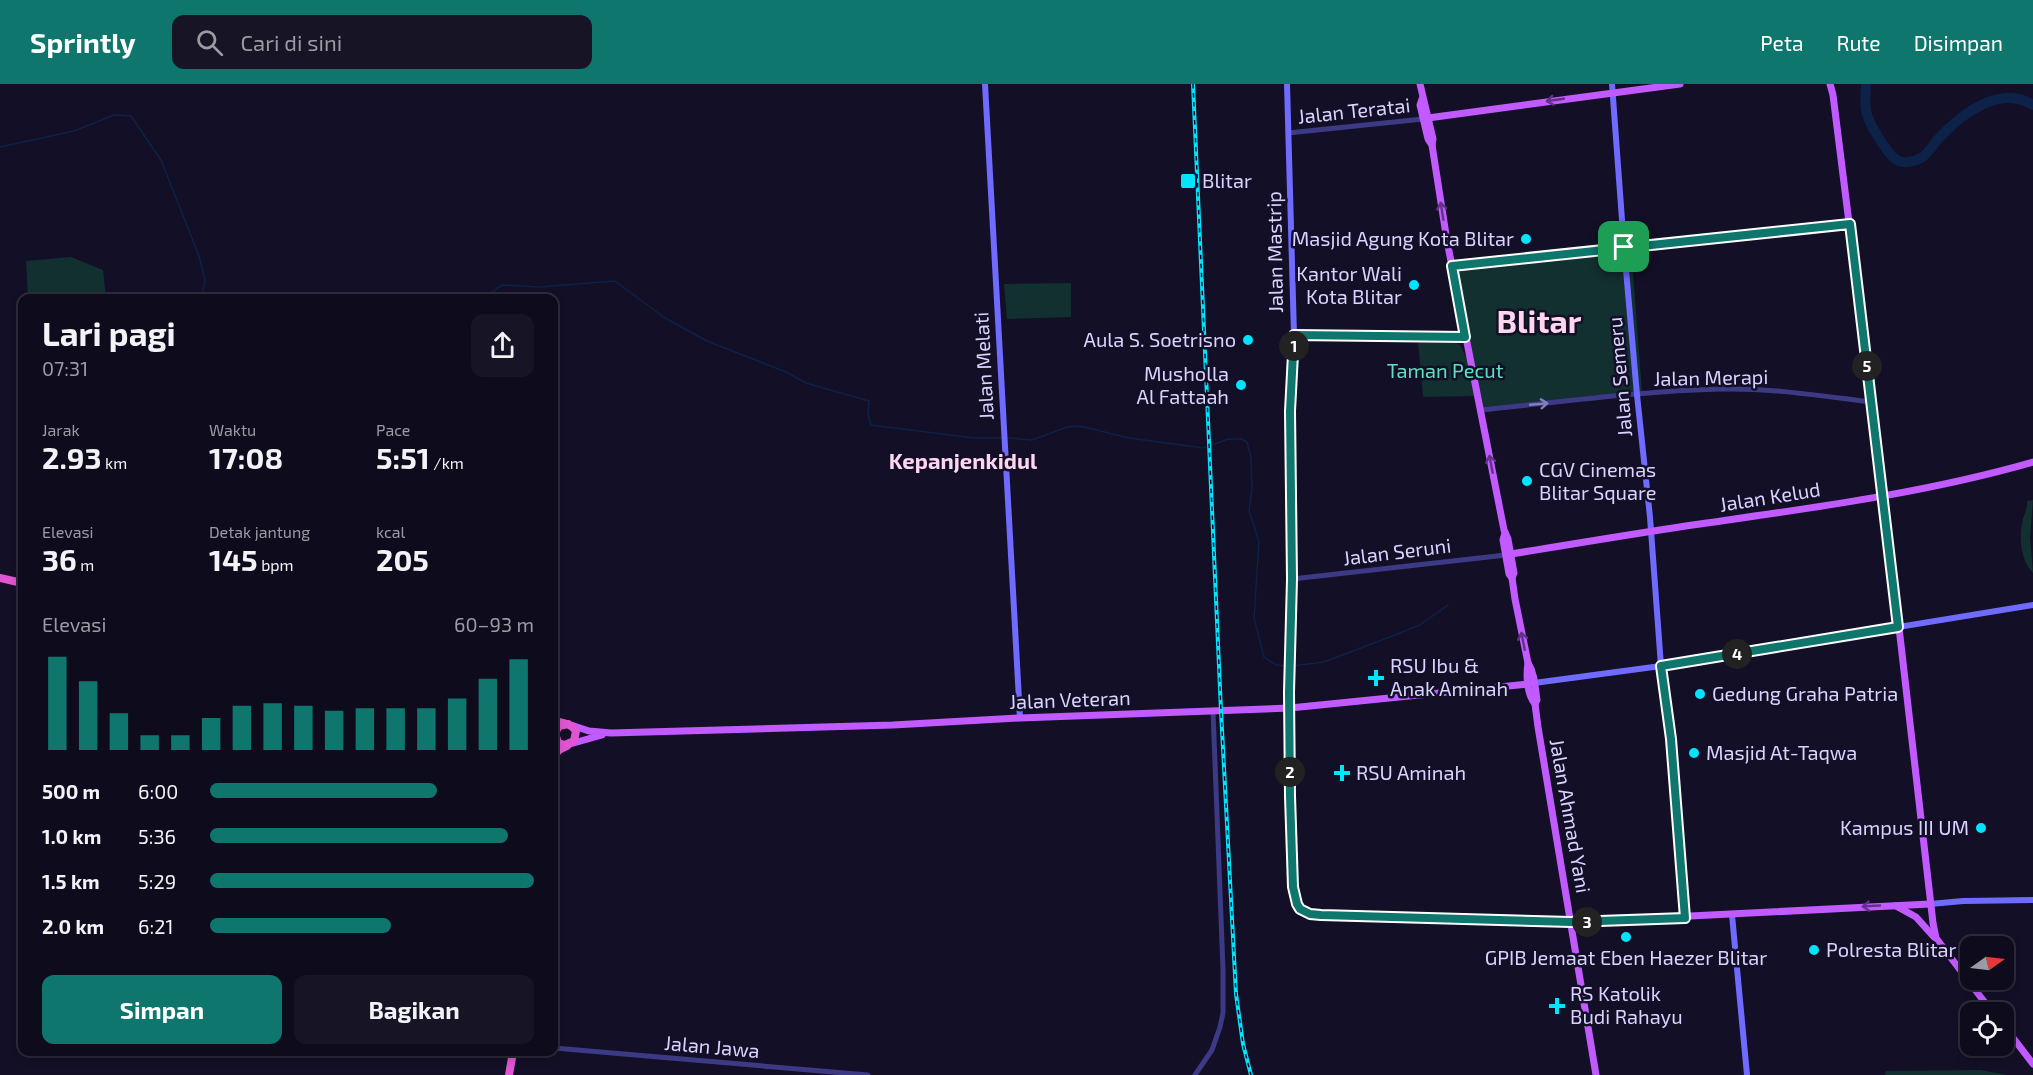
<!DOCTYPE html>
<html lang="id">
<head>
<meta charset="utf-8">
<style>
  :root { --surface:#0e0b1c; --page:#171425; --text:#f1f3f6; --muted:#9b9ba3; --line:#2e2b3b; --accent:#0f766e }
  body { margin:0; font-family:"Exo 2",sans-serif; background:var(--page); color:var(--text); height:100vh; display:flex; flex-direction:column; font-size:22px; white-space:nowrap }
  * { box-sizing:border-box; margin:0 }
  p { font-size:20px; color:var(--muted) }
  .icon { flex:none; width:33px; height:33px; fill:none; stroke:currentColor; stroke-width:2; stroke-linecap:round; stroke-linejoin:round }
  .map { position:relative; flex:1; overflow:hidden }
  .panel { position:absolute; left:18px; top:210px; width:540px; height:762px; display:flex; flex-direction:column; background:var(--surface); border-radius:12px; box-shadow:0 3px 9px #0003,0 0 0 2px var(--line) }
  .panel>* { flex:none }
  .needle { width:39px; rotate:76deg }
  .fabs { position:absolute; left:1960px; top:852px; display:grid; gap:12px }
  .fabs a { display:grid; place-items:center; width:54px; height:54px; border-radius:12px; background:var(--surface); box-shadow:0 3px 9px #0003,0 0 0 2px var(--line); font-size:30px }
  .pin { position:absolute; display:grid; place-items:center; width:51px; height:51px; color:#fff; margin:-26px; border-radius:12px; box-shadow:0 3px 9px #0006 }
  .km { position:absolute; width:30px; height:30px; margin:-15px; border-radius:50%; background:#222; color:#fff; font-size:16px; line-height:30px; text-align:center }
  .round { display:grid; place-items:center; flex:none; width:63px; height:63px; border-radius:12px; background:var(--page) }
  .head { display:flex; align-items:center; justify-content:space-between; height:102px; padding:0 24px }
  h1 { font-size:33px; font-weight:700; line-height:45px }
  .stats { display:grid; grid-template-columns:repeat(3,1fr); gap:9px; height:102px; padding:6px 24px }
  .stats div { display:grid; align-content:center }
  .stats b { font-size:30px; font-weight:700 }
  .stats small { font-size:16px; font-weight:400 }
  .stats p { font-size:16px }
  .chart { height:168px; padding:12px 24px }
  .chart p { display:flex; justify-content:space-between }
  .chart svg { width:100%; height:108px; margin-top:6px; stroke:var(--accent); stroke-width:6 }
  .action { display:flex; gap:12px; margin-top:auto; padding:12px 24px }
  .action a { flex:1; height:69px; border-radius:12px; background:var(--accent); color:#fff; font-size:24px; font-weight:700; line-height:69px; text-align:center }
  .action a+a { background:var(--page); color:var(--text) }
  ul { padding:0 24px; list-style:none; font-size:20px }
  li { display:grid; grid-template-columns:96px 72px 1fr; align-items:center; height:45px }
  li i { height:15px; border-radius:8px; background:var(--accent) }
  header { display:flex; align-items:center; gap:36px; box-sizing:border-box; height:84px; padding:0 30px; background:var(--accent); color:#fff }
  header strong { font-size:28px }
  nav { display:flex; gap:33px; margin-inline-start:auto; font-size:21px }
  .search { width:420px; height:54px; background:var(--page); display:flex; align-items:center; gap:15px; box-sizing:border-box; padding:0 21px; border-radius:12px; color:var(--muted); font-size:22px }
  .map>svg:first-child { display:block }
  .green { fill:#12302f }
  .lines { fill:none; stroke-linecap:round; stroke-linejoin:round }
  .stream { stroke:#0c2248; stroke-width:1.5 }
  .river { stroke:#0c2248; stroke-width:10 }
  .tertiary { stroke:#3d3a85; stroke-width:5 }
  .secondary { stroke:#6f6bff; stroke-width:6 }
  .primary { stroke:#c25bff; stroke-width:7 }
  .trunk { stroke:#e055d1; stroke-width:8 }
  .rail-casing { stroke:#00e5ff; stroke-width:4 }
  .rail { stroke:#130f26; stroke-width:1.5; stroke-dasharray:4.5; stroke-linecap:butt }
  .oneway { stroke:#623188 }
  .oneway2 { stroke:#837fbc }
  .route-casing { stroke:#fff; stroke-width:12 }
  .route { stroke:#0f766e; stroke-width:8 }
  .poi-dot { fill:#00e5ff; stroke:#130f26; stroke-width:2 }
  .labels { text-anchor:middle; stroke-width:5; stroke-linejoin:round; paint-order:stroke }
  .street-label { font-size:20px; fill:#d9d4ff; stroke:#130f26 }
  .poi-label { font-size:20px; fill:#d9d4ff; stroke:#130f26; text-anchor:start }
  .park-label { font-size:20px; fill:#5fe0c0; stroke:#130f26 }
  .quarter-label { font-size:22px; font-weight:bold; fill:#ffd6f0; stroke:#130f26 }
  .town-label { font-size:32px; font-weight:bold; fill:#ffd6f0; stroke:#130f26 }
</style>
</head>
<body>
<header>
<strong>Sprintly</strong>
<div class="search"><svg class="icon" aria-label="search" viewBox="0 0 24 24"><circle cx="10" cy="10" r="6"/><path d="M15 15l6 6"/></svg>Cari di sini</div>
<nav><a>Peta</a><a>Rute</a><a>Disimpan</a></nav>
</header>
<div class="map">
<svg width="2033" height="991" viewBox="0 0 2033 991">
  <rect width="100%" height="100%" fill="#130f26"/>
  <g class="green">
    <polygon points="1631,162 1642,307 1482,324 1454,184"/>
    <polygon points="71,173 103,186 106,214 28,214 26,177"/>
    <polygon points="1071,199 1071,233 1007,235 1004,200"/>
    <polygon points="1418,257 1452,257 1460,261 1467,275 1475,312 1423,313"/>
    <path d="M 2033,416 L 2030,454 L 2033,489 C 2021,477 2019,455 2022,439 C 2023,431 2028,426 2027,417 Z"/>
    <polygon points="1981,986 2007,991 1885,991 1886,987"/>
  </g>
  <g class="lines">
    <g class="stream">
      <polyline points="0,63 74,47 114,31 131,32 161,76 199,172 205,196 202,214"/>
      <polyline points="484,214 502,201 540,203 615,197 665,234 707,257 786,288 806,299 869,317 868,330 871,341 974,354 1003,354"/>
      <polyline points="1008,354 1032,356 1067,343 1080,342 1129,354 1204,364 1228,355 1241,355 1247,358 1251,374 1252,405 1249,426 1259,458 1254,534 1264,573 1276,581 1287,582"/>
      <polyline points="1292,582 1324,578 1395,551 1420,541 1448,521"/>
    </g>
    <path class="river" d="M 1866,0 C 1864,28 1865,32 1880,56 C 1885,63 1891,74 1899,77 C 1905,80 1915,77 1921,74 C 1929,69 1934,59 1940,53 C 1962,30 2000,0 2033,21"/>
    <g class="tertiary">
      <polyline points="1288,49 1423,35"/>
      <polyline points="1294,251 1465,253"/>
      <path d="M 1480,326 C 1560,318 1641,307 1721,305 C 1772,304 1822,312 1871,318"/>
      <polyline points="1292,495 1506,471"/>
      <polyline points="554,964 868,991"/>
      <polyline points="1195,991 1212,966 1220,943 1223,929 1223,885 1213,627"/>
    </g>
    <g class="secondary">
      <polyline points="985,0 1020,634"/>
      <polyline points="1287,0 1294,251 1290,328 1292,495 1290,573 1290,712 1293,803 1297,820 1300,825 1310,830 1571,838"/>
      <polyline points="1612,0 1624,163 1637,311 1650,433 1661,582 1671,655 1685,833"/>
      <polyline points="1452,182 1850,140"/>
      <polyline points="1534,599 1661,582 2033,521"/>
      <polyline points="1930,820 1963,817 2033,816"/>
      <polyline points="1732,831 1747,991"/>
    </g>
    <g class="primary">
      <path d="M 1420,0 L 1433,55 L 1432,61 L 1447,157 L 1504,446 L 1508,455 L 1514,489 L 1512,494 L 1515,515 L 1528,579 C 1535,590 1535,604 1537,616 L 1535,620 L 1538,643 L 1596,991"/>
      <polyline points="1830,0 1833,11 1891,474 1933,839 1936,854 1992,928"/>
      <polyline points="1422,15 1420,21 1428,55 1432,61"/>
      <polyline points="1428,34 1680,0"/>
      <polyline points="1505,449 1503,456 1509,490 1512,494"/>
      <path d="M 1511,470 C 1574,460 1637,449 1700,440 C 1811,424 1925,409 2033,378"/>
      <path d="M 1528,579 C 1526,591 1527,611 1535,620"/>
      <polyline points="571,641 589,647 611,649 893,641 1020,634 1290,624 1529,600"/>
      <polyline points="570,660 602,651"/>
      <polyline points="1896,822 1916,833 1934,853"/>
      <polyline points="1571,838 1930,820"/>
      <polyline points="2004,942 2033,980"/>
    </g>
    <g class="trunk">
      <polyline points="0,494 22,499"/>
      <path d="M 554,637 C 562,639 571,639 576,647 L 574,657 L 565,661 L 558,659 L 555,649 L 559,642 L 568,640"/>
      <polyline points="554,672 559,666 567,662"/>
      <polyline points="509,991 513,968"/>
    </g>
    <defs>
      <polyline id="rail" points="1193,0 1221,627 1236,910 1243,960 1251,991"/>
    </defs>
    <use href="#rail" class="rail-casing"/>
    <use href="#rail" class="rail"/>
  </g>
  <defs><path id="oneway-shaft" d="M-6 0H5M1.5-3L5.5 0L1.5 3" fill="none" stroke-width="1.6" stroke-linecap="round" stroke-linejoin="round" transform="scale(1.5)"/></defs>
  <g class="oneway">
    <use href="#oneway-shaft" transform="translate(1555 16) rotate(172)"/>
    <use href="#oneway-shaft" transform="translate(1442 127) rotate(-99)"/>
    <use href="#oneway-shaft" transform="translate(1491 380) rotate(-101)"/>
    <use href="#oneway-shaft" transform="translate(1523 557) rotate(-101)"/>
    <use href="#oneway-shaft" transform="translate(1871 822) rotate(177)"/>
  </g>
  <use class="oneway2" href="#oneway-shaft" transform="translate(1539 320) rotate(-5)"/>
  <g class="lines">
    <defs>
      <polygon id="route" points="1850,140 1898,543 1661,582 1671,655 1685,834 1571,838 1321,831 1310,830 1300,825 1297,820 1293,803 1290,712 1289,608 1292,495 1290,327 1294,251 1465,253 1452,182"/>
    </defs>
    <use href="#route" class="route-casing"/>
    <use href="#route" class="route"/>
  </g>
  <g class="poi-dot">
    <rect x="1180" y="89" width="16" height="16" rx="3"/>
    <circle cx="1526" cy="155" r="6"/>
    <circle cx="1414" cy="201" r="6"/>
    <circle cx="1248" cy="256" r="6"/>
    <circle cx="1241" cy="301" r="6"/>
    <circle cx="1527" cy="397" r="6"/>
    <path d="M1373 585h6v6h6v6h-6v6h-6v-6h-6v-6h6z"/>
    <circle cx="1700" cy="610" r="6"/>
    <circle cx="1694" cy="669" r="6"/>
    <path d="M1339 680h6v6h6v6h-6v6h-6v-6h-6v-6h6z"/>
    <circle cx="1981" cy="744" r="6"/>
    <circle cx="1626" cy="853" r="6"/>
    <circle cx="1814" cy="866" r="6"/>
    <path d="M1554 913h6v6h6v6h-6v6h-6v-6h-6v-6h6z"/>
  </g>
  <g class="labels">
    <g class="street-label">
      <text transform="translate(1354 27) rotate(-6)" y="7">Jalan Teratai</text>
      <text transform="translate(1275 168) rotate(-91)" y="7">Jalan Mastrip</text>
      <text transform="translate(984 282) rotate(-93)" y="7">Jalan Melati</text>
      <text transform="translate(1620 293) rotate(-95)" y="7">Jalan Semeru</text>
      <text transform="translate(1711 294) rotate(-1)" y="7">Jalan Merapi</text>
      <text transform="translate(1770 413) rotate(-9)" y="7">Jalan Kelud</text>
      <text transform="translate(1397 468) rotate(-7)" y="7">Jalan Seruni</text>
      <text transform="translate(1070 616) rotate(-2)" y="7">Jalan Veteran</text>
      <text transform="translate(1570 732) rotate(80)" y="7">Jalan Ahmad Yani</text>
      <text transform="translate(712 963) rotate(5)" y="7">Jalan Jawa</text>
    </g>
    <g class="poi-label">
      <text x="1202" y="104">Blitar</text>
      <text x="1514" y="162" text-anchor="end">Masjid Agung Kota Blitar</text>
      <text x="1402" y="197" text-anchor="end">Kantor Wali<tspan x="1402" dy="23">Kota Blitar</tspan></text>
      <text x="1236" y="263" text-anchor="end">Aula S. Soetrisno</text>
      <text x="1229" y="297" text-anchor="end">Musholla<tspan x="1229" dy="23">Al Fattaah</tspan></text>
      <text x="1539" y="393">CGV Cinemas<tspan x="1539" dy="23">Blitar Square</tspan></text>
      <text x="1390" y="589">RSU Ibu &amp;<tspan x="1390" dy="23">Anak Aminah</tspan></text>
      <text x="1712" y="617">Gedung Graha Patria</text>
      <text x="1706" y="676">Masjid At-Taqwa</text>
      <text x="1356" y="696">RSU Aminah</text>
      <text x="1969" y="751" text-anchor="end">Kampus III UM</text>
      <text x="1826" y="873">Polresta Blitar</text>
      <text x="1626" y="881" text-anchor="middle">GPIB Jemaat Eben Haezer Blitar</text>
      <text x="1570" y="917">RS Katolik<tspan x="1570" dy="23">Budi Rahayu</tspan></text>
    </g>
    <g class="park-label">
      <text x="1445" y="294">Taman Pecut</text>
    </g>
    <g class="quarter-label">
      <text x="963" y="385">Kepanjenkidul</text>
    </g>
    <g class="town-label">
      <text x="1539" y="249">Blitar</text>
    </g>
  </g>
</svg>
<div class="fabs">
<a><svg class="needle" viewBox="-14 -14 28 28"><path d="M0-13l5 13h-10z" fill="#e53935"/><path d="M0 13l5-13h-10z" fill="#9b9ba3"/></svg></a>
<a><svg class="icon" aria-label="locate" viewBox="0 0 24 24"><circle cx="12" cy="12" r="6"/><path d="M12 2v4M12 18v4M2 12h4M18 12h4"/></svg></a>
</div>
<div class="pin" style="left:1624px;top:163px;background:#1e9e55"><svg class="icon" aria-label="arrive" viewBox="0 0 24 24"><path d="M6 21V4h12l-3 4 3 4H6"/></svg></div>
<b class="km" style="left:1294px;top:262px">1</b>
<b class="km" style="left:1290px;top:688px">2</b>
<b class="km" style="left:1587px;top:838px">3</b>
<b class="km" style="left:1737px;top:570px">4</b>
<b class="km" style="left:1867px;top:282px">5</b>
<section class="panel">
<div class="head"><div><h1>Lari pagi</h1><p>07:31</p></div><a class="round"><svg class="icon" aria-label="share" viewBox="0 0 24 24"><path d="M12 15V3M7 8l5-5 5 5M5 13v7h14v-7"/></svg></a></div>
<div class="stats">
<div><p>Jarak</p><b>2.93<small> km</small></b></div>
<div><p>Waktu</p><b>17:08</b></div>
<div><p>Pace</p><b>5:51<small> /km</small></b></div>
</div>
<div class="stats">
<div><p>Elevasi</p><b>36<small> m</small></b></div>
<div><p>Detak jantung</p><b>145<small> bpm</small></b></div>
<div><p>kcal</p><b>205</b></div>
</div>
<div class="chart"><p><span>Elevasi</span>60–93 m</p>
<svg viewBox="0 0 160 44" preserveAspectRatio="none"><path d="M5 44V6M15 44V16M25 44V29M35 44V38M45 44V38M55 44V31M65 44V26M75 44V25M85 44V26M95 44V28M105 44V27M115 44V27M125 44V27M135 44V23M145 44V15M155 44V7"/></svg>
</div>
<ul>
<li><b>500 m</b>6:00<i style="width:70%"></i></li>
<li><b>1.0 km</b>5:36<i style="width:92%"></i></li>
<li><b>1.5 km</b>5:29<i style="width:100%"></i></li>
<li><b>2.0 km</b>6:21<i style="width:56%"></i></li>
</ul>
<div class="action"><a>Simpan</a><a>Bagikan</a></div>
</section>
</div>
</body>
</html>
